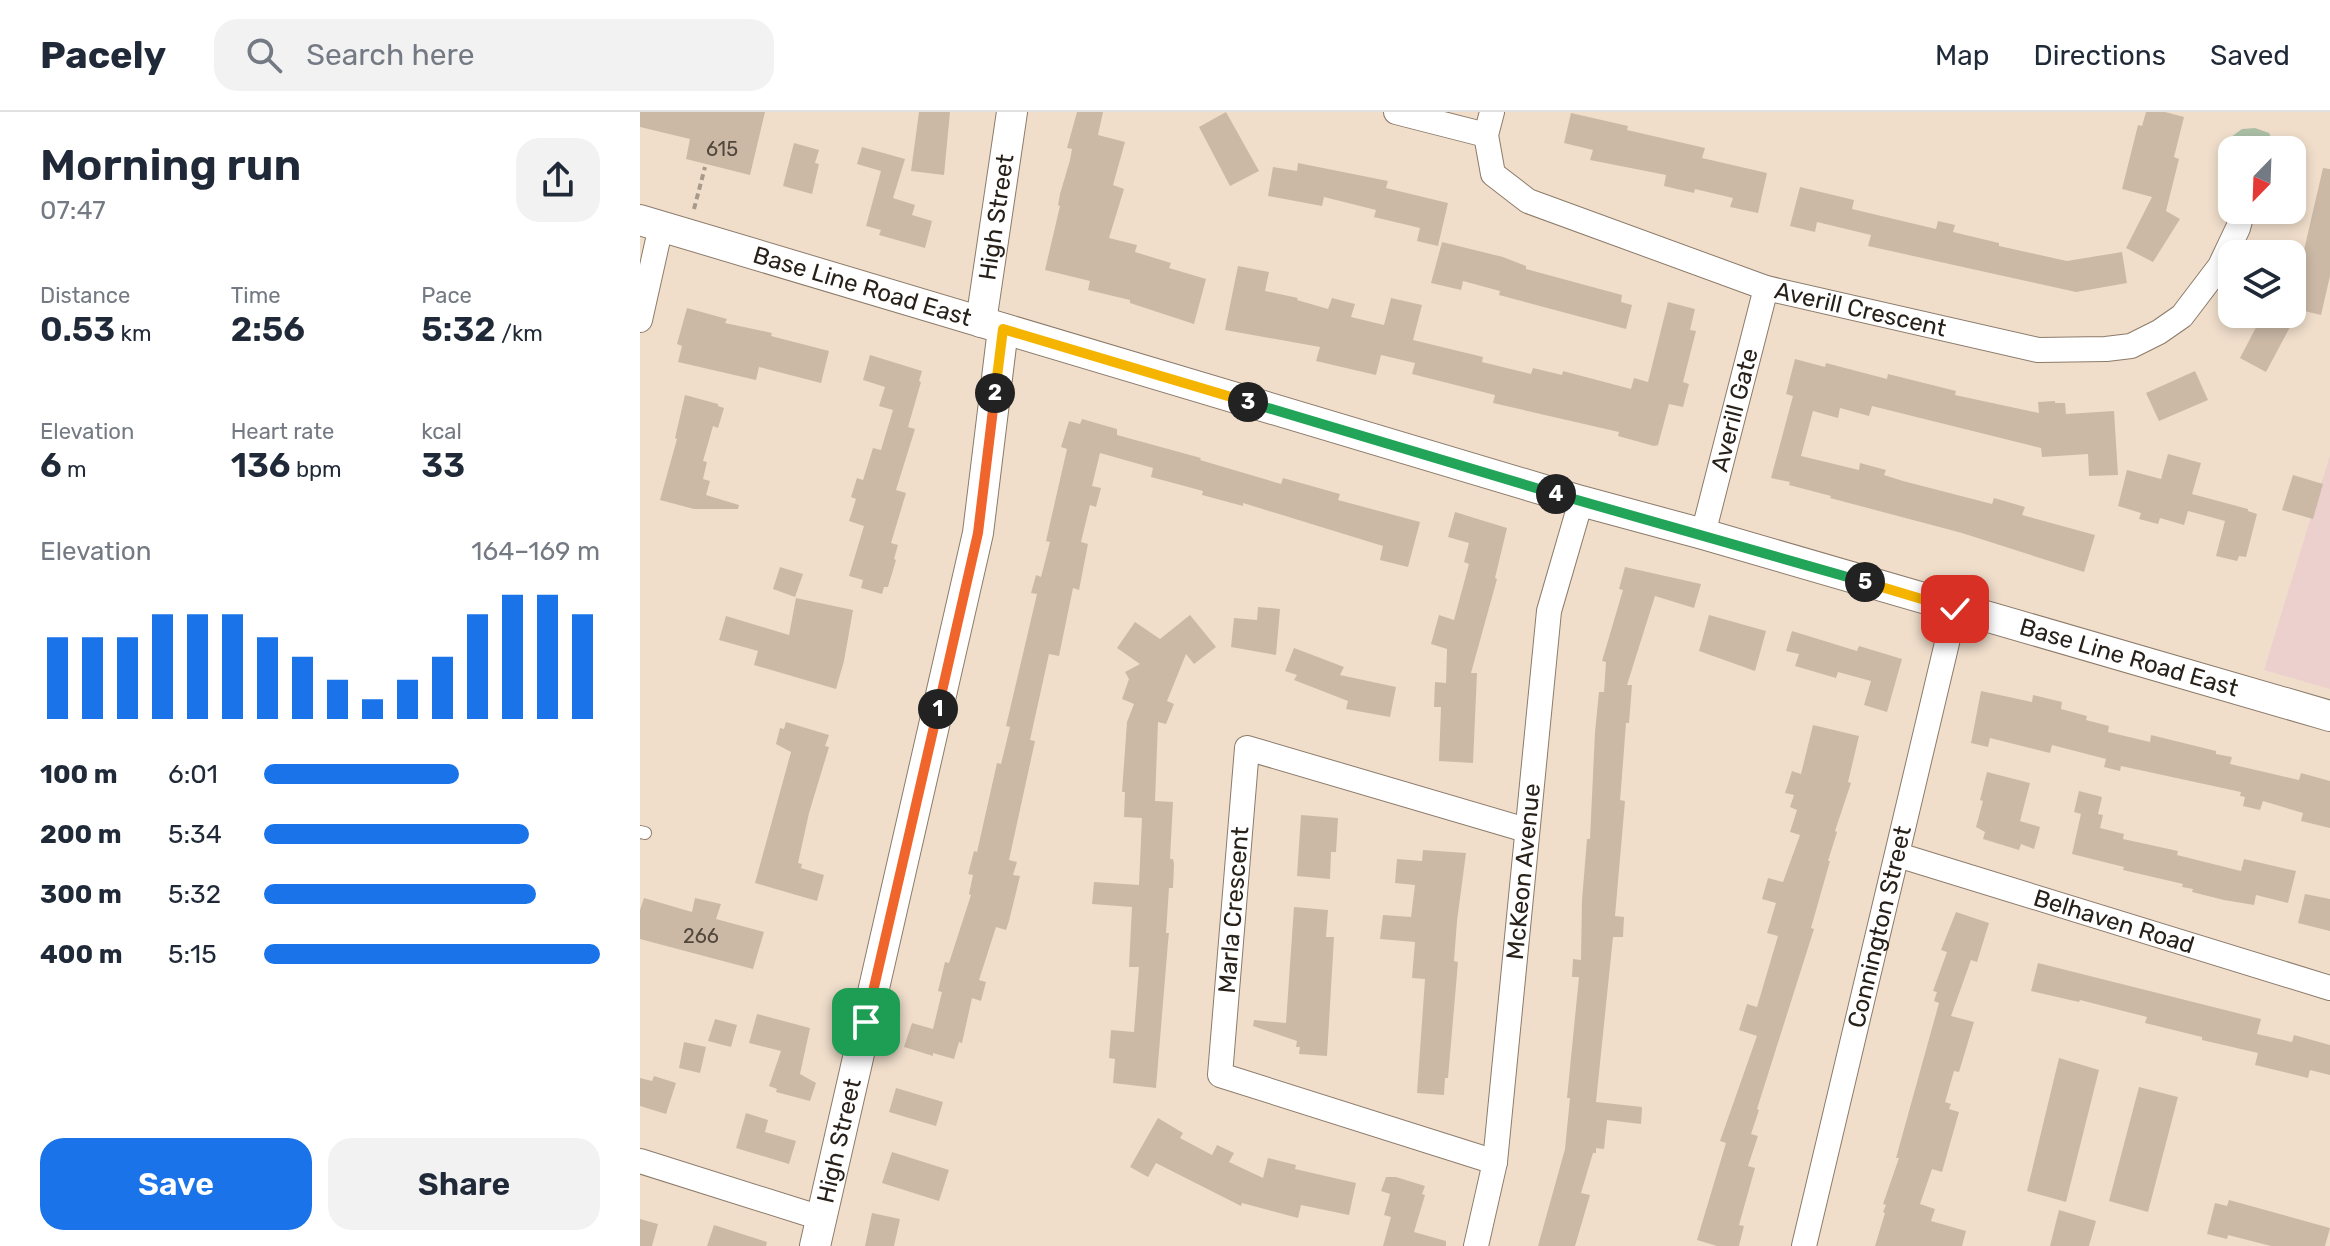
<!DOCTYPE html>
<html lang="en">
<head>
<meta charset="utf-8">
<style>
  :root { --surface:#fff; --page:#f2f2f3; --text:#1f2937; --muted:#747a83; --line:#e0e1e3; --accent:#1a73e8 }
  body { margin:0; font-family:Rubik,sans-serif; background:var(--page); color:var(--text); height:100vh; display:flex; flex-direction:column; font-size:30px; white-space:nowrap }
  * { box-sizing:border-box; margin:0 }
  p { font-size:26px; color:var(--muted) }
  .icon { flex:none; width:44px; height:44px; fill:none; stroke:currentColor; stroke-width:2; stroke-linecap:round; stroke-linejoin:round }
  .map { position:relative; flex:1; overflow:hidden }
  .panel { display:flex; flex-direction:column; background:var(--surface); width:640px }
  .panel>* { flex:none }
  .needle { width:52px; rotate:203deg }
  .controls { position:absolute; left:1578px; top:24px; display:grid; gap:16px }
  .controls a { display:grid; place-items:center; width:88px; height:88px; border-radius:16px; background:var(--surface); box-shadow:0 4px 12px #0003; font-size:40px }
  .pin { position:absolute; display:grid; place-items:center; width:68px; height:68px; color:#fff; margin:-34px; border-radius:16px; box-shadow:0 4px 12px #0006 }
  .km { position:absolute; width:40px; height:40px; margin:-20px; border-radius:50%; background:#222; color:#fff; font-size:22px; line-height:40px; text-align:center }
  .round { display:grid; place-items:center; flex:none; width:84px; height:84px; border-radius:24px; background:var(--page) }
  .headline { display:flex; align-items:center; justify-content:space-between; height:136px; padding:0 40px }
  h1 { font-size:44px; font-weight:600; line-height:60px }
  .metrics { display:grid; grid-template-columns:repeat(3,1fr); gap:12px; height:136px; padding:8px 40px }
  .metrics div { display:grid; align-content:center }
  .metrics b { font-size:34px; font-weight:600 }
  .metrics small { font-size:22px; font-weight:400 }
  .metrics p { font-size:22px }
  .chart { height:224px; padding:16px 40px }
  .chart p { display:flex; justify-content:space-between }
  .chart svg { width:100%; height:144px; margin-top:8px; stroke:var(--accent); stroke-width:6 }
  .primary-button { display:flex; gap:16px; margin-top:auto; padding:16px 40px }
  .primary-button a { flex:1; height:92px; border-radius:24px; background:var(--accent); color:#fff; font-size:32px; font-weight:600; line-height:92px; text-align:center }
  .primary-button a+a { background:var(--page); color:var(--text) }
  ul { padding:0 40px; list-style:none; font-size:26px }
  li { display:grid; grid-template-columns:128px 96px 1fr; align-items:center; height:60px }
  li i { height:20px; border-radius:10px; background:var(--accent) }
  header { display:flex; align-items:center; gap:48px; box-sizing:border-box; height:112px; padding:0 40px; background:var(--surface); border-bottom:2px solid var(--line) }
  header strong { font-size:38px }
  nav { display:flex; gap:44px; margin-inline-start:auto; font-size:28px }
  .search { width:560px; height:72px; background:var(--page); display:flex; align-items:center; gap:20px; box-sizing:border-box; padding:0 28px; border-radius:24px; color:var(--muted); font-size:30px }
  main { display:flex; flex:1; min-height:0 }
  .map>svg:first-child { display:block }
  .industrial { fill:#ebd0ce }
  .green { fill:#abbfa6 }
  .building { fill:#cbb9a6 }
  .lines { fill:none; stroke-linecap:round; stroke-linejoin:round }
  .service-casing { stroke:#8c7b6a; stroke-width:14 }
  .minor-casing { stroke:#8c7b6a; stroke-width:26 }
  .tertiary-casing { stroke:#8c7b6a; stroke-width:32 }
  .path { stroke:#a89a8b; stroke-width:4; stroke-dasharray:6 4; stroke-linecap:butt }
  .service { stroke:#fff; stroke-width:12 }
  .minor { stroke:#fff; stroke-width:24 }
  .tertiary { stroke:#fff; stroke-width:30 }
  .split-1-casing { stroke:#fff; stroke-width:16 }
  .split-2-casing { stroke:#fff; stroke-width:16 }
  .split-3-casing { stroke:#fff; stroke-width:16 }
  .split-4-casing { stroke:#fff; stroke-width:16 }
  .split-5-casing { stroke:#fff; stroke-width:16 }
  .split-6-casing { stroke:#fff; stroke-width:16 }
  .split-1 { stroke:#f0652b; stroke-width:10 }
  .split-2 { stroke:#f0652b; stroke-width:10 }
  .split-3 { stroke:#f5b400; stroke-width:10 }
  .split-4 { stroke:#22a559; stroke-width:10 }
  .split-5 { stroke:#22a559; stroke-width:10 }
  .split-6 { stroke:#f5b400; stroke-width:10 }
  .labels { text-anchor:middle; stroke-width:7; stroke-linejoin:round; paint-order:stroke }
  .number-label { font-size:20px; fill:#51473d }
  .street-label { font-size:24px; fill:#28211a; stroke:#feebd8 }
</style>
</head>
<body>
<header>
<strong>Pacely</strong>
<div class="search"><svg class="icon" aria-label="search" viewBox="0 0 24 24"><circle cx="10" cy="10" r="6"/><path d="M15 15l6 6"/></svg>Search here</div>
<nav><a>Map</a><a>Directions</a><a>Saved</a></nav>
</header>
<main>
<section class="panel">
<div class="headline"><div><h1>Morning run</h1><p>07:47</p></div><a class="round"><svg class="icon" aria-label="share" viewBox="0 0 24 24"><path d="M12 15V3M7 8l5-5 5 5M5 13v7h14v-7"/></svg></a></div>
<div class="metrics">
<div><p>Distance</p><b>0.53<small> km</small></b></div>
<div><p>Time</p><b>2:56</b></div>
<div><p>Pace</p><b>5:32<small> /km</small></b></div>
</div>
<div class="metrics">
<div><p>Elevation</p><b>6<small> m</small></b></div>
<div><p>Heart rate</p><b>136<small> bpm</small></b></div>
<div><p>kcal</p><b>33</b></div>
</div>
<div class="chart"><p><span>Elevation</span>164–169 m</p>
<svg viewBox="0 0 160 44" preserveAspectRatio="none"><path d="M5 44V19M15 44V19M25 44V19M35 44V12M45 44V12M55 44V12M65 44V19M75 44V25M85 44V32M95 44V38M105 44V32M115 44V25M125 44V12M135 44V6M145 44V6M155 44V12"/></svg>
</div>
<ul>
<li><b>100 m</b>6:01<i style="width:58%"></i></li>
<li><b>200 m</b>5:34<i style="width:79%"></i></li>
<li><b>300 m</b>5:32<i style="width:81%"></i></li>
<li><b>400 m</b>5:15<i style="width:100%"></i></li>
</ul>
<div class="primary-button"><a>Save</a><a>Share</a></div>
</section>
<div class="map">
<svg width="1690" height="1134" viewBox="0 0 1690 1134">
  <rect width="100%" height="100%" fill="#f0decb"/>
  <polygon class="industrial" points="1690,343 1690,577 1624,558"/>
  <polygon class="green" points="1615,16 1629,21 1634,31 1633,38 1592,38 1592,53 1588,40 1591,25 1602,17"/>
  <g class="building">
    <polygon points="0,0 125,0 110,63 46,47 50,27 0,15"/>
    <polygon points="279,0 310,0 304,63 271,59"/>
    <polygon points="437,0 463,0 458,23 485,30 473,73 484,77 469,126 497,133 495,140 531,151 529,156 566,167 554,212 490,191 490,188 448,178 450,169 405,158 420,94 418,93 420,82 430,48 432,37 427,36"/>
    <polygon points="586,0 619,59 590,74 559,15"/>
    <polygon points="1506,0 1525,0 1544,5 1534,45 1539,47 1526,99 1540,107 1513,150 1486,136 1512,85 1482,77 1498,13 1502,14"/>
    <polygon points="931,1 988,14 987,18 1065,36 1062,46 1127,61 1118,101 1090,95 1093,86 1055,77 1054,81 1024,74 1026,63 950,48 953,38 924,31"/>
    <polygon points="154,31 179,38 175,51 179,52 172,82 143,74"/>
    <polygon points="222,35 265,47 253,86 275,93 272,103 292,109 285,136 239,123 241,118 226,114 241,59 217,52"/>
    <polygon points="658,51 748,69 746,76 808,91 798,134 777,129 780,116 734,105 736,98 684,85 682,94 628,84 633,55 657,59"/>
    <polygon points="1683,56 1690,57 1690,164 1681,203 1652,196 1652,161 1655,161 1661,137 1664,138"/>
    <polygon points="1160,75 1214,88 1212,97 1296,117 1298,109 1315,113 1313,120 1359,131 1359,134 1427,149 1482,140 1487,171 1436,180 1228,134 1231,123 1177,110 1175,120 1150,114"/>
    <polygon points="802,130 863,145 886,154 886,157 982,183 981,190 992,193 986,217 859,183 860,179 823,169 821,178 791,171"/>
    <polygon points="598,154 629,160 625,179 658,186 657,188 688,197 692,186 715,192 711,205 744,213 751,186 782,193 773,228 843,245 842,250 891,262 893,256 922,263 923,259 991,277 994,266 1008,270 1028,190 1055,197 1050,218 1056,219 1043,270 1049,272 1043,295 1029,292 1018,333 1014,334 978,324 979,320 853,291 855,283 772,262 775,251 741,243 736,263 676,249 680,235 585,218"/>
    <polygon points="47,196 87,207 85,211 132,221 131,224 189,239 181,271 119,255 116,268 38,250 42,234 37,232"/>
    <polygon points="1623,202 1629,202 1651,213 1626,260 1600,246"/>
    <polygon points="230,243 282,259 279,269 281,270 268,315 275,317 256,378 266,381 251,431 258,433 254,447 256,448 248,475 244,475 242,482 221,476 223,468 209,464 224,414 209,409 216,387 211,385 217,366 223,368 233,336 241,338 253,298 239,294 245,275 223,268"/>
    <polygon points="1155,247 1185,255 1186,251 1247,267 1248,262 1316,279 1315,283 1399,301 1398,290 1415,289 1415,291 1425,291 1426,302 1474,299 1478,363 1449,364 1448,342 1402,345 1401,336 1232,294 1229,304 1200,296 1198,306 1173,299 1161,344 1219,358 1220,351 1246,358 1244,363 1263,369 1352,392 1354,386 1385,395 1382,403 1455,423 1444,460 1322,421 1190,386 1191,384 1149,373 1150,370 1131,366 1153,284 1146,282"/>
    <polygon points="1555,259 1568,288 1519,309 1506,281"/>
    <polygon points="45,283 78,292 78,294 84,296 78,316 73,314 63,349 67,350 63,367 70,369 66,383 99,393 98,397 54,397 20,388 37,327 35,326"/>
    <polygon points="442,307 477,317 477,323 561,346 560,348 641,372 643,366 700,382 698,388 780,410 768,455 740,448 743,434 603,391 603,394 562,383 563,379 511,365 513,356 460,341 452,374 461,376 456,395 450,393 441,430 448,432 439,478 433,476 419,544 409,542 390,628 395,629 369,748 377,750 373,763 380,764 369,809 366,818 356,815 339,868 346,870 341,889 332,886 322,931 319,930 314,947 293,941 293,944 264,935 272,911 293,917 302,880 298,879 305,850 309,851 331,783 329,782 333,763 328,762 334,739 337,740 357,651 361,652 370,615 366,614 397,482 391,481 396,463 401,465 410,430 406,429 427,337 421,335 429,309 440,312"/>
    <polygon points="1528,342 1561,351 1552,382 1608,397 1608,399 1617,402 1606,445 1599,444 1597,449 1576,444 1585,409 1548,399 1544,413 1520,406 1518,412 1499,407 1501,401 1478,394 1487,358 1521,367"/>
    <polygon points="1653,363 1683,372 1673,407 1642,398"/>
    <polygon points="815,400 867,416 855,466 857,467 831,561 837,561 833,651 799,649 801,595 794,595 795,570 806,571 807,537 791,532 799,503 814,508 829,452 824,450 829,431 808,425"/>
    <polygon points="140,455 163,462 155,485 133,477"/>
    <polygon points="985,455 1061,472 1054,496 1015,484 987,573 992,573 989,611 986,611 981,677 980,688 985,689 975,804 984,805 983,825 973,825 956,990 1002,995 1001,1012 967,1008 964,1037 956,1036 956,1041 953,1041 941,1081 950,1083 935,1134 898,1134 925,1037 930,986 927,986 939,865 932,865 933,847 941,848 942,788 947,727 950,727 955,620 959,580 964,580 966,550 962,549 983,478 979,477"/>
    <polygon points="156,486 213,498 204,549 196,577 114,553 118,539 79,528 86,504 149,523"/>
    <polygon points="618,495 640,497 636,543 591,535 594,506 617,508"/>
    <polygon points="550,503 576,535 554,552 546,542 527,589 534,592 526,612 518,610 515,689 533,690 530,747 533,747 534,752 533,776 529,776 526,821 529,821 528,830 516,976 473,971 475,947 469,946 471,918 494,920 499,855 489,855 492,795 452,792 454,770 499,773 502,706 484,705 485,680 482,680 487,610 494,592 482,587 489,567 485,560 500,552 477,536 495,510 520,527"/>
    <polygon points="1069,503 1126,519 1115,559 1059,539"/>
    <polygon points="1152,519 1217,539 1219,534 1262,547 1247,600 1224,593 1231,569 1198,560 1196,566 1155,554 1159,542 1146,539"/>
    <polygon points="654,536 704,555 700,563 756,575 750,605 706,597 708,589 654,568 657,563 645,559"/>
    <polygon points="1341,579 1392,590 1393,583 1422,590 1421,597 1447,604 1446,608 1469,614 1468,620 1510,630 1511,623 1576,639 1576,642 1592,645 1590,652 1659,668 1661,661 1690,669 1690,716 1661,709 1663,701 1623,689 1620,698 1603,694 1605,685 1600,684 1601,680 1481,654 1480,659 1464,655 1466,647 1412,633 1410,641 1350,626 1348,635 1331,631"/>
    <polygon points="146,610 189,623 185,634 189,635 169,701 158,751 162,752 161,756 184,763 177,789 115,771 151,640 136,632 140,616 144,617"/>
    <polygon points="1173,613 1219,624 1208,670 1211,671 1195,719 1197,720 1188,749 1190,749 1171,816 1174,817 1117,997 1119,998 1111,1022 1118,1024 1108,1054 1115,1056 1099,1113 1104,1114 1099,1134 1077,1134 1057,1128 1086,1031 1080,1029 1117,924 1099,918 1107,892 1117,895 1138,824 1127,821 1136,791 1122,787 1128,766 1143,770 1160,723 1150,720 1157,698 1150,695 1154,683 1145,681 1152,659 1161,662"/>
    <polygon points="1347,660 1390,671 1380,709 1400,715 1394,737 1381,732 1379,738 1343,727 1345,720 1336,715 1343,689 1340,688"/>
    <polygon points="1439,679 1462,685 1458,702 1463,703 1460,716 1484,722 1483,727 1538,739 1537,743 1601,759 1604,747 1656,759 1648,791 1616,783 1614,793 1584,788 1552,780 1553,777 1542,775 1543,772 1483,758 1484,755 1432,742 1441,702 1434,700"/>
    <polygon points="661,703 698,706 696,740 691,740 690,767 657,764"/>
    <polygon points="783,738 826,741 817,809 814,849 818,850 808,966 805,966 804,983 777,981 785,867 772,866 775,830 740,827 743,803 771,805 775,773 755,771 757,747 782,749"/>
    <polygon points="1665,782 1690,787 1690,819 1658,811"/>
    <polygon points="4,786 52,800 55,786 81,792 76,807 124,820 113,857 0,827 0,798"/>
    <polygon points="654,795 688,798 686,825 694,825 687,944 659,942 660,935 656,935 657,929 613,914 614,908 646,911"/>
    <polygon points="1316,800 1349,811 1337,850 1331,848 1311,904 1334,910 1319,960 1314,959 1305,990 1311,992 1309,997 1319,1000 1302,1060 1292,1057 1280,1092 1295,1097 1291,1109 1326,1119 1322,1134 1235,1134 1245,1101 1243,1100 1246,1093 1243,1092 1259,1046 1256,1046 1299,891 1294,889 1297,880 1293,879 1307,840 1301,838"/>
    <polygon points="1398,851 1621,907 1617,922 1652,930 1654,923 1690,933 1690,963 1670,958 1668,966 1615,953 1618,941 1562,928 1562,925 1505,911 1507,905 1440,888 1439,890 1391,879"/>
    <polygon points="117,902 170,916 160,962 176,971 170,989 136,980 137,977 129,974 141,939 109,931"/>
    <polygon points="75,907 97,913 91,935 68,929"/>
    <polygon points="44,930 66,935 60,961 39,956"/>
    <polygon points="1419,946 1459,958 1426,1090 1387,1079"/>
    <polygon points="14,964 36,971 26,1002 0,994 0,966 12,969"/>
    <polygon points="1499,975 1538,985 1508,1100 1469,1089"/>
    <polygon points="256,976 303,990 296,1014 249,1000"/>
    <polygon points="106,1001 128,1008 125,1020 156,1029 149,1052 96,1036"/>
    <polygon points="518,1006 543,1021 540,1026 572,1043 577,1033 594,1041 589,1050 623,1066 628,1046 656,1053 655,1057 716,1071 709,1103 661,1093 658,1106 602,1091 601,1094 516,1051 508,1065 490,1055"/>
    <polygon points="252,1040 309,1058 299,1089 242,1071"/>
    <polygon points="746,1065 756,1065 785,1074 782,1082 785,1083 774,1120 806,1129 806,1134 743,1134 751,1105 744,1103 750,1082 741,1079"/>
    <polygon points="1589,1088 1690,1116 1685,1134 1631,1134 1588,1123 1587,1127 1567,1122 1575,1091 1587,1094"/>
    <polygon points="1419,1098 1456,1109 1449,1134 1410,1134"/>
    <polygon points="232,1101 260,1107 254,1134 225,1134"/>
    <polygon points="0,1107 18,1112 12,1134 0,1134"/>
    <polygon points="74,1113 127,1130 126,1134 67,1134"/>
  </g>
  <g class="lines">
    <defs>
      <polyline id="service" points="0,720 5,721"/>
      <g id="minor">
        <polyline points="756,0 846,23"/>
        <path id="s1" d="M 852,0 L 846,23 L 853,62 L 888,89 L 1126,176 L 1398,238 L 1466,237 L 1491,234 L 1519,220 L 1542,204 L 1580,154 L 1598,116 L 1603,98"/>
        <polyline points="0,208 21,114"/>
        <path id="s2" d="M 1063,422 L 1126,176"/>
        <path id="s3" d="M 1258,743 L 1690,876"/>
        <polyline points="0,1049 181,1106"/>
        <path id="s4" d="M 855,1050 L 580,963 L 607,636 L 886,718"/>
        <path id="s5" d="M 836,1134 L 855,1050 L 909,499 L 941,389"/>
        <path id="s6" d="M 1164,1134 L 1315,497"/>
      </g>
      <g id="tertiary">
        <path id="s7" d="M 0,108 L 941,389 L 1063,422 L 1690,604"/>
        <path id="s8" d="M 341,210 L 372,0"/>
        <path id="s9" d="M 175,1134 L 338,421 L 363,217"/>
      </g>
    </defs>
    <use href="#service" class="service-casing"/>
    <use href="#minor" class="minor-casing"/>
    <use href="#tertiary" class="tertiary-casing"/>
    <polyline class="path" points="54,97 65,55"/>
    <use href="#service" class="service"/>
    <use href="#minor" class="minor"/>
    <use href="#tertiary" class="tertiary"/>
  </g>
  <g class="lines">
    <defs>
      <polyline id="split-1" points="226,910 298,597"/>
      <polyline id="split-2" points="298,597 338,421 355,281"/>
      <polyline id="split-3" points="355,281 363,217 608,290"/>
      <polyline id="split-4" points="608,290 916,382"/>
      <polyline id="split-5" points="916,382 1225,470"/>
      <polyline id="split-6" points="1225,470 1315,497"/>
    </defs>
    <use href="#split-1" class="split-1-casing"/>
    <use href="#split-2" class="split-2-casing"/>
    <use href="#split-3" class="split-3-casing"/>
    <use href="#split-4" class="split-4-casing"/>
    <use href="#split-5" class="split-5-casing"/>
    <use href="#split-6" class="split-6-casing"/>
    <use href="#split-1" class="split-1"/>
    <use href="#split-2" class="split-2"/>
    <use href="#split-3" class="split-3"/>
    <use href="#split-4" class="split-4"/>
    <use href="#split-5" class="split-5"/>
    <use href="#split-6" class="split-6"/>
  </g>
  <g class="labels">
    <g class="number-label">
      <text x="82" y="44">615</text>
      <text x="61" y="831">266</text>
    </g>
    <g class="street-label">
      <text dy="8" stroke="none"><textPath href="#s8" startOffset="106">High Street</textPath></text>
      <text dy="8" stroke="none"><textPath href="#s7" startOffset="232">Base Line Road East</textPath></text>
      <text dy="8" stroke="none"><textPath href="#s1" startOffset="458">Averill Crescent</textPath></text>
      <text dy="8" stroke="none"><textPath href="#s2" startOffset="128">Averill Gate</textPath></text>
      <text dy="8" stroke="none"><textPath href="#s7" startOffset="1552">Base Line Road East</textPath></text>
      <text dy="8" stroke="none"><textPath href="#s5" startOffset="378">McKeon Avenue</textPath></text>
      <text dy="8" stroke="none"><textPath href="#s4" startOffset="454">Marla Crescent</textPath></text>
      <text dy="8" stroke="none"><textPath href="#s3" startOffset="226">Belhaven Road</textPath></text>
      <text dy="8" stroke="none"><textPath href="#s6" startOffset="328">Connington Street</textPath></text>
      <text dy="8" stroke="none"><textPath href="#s9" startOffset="108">High Street</textPath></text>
    </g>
  </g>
</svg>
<div class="controls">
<a><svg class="needle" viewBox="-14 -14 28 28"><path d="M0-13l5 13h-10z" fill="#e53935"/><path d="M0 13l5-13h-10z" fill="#747a83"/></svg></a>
<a><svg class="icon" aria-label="layers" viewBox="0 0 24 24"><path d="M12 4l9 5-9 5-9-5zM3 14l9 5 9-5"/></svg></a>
</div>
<div class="pin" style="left:226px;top:910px;background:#1e9e55"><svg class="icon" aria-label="arrive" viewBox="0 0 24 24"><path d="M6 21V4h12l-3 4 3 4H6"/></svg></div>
<div class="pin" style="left:1315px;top:497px;background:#d93025"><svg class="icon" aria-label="check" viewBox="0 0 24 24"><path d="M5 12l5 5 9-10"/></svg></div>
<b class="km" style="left:298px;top:597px">1</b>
<b class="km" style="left:355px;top:281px">2</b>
<b class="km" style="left:608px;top:290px">3</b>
<b class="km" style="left:916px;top:382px">4</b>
<b class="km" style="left:1225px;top:470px">5</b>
</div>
</main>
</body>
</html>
